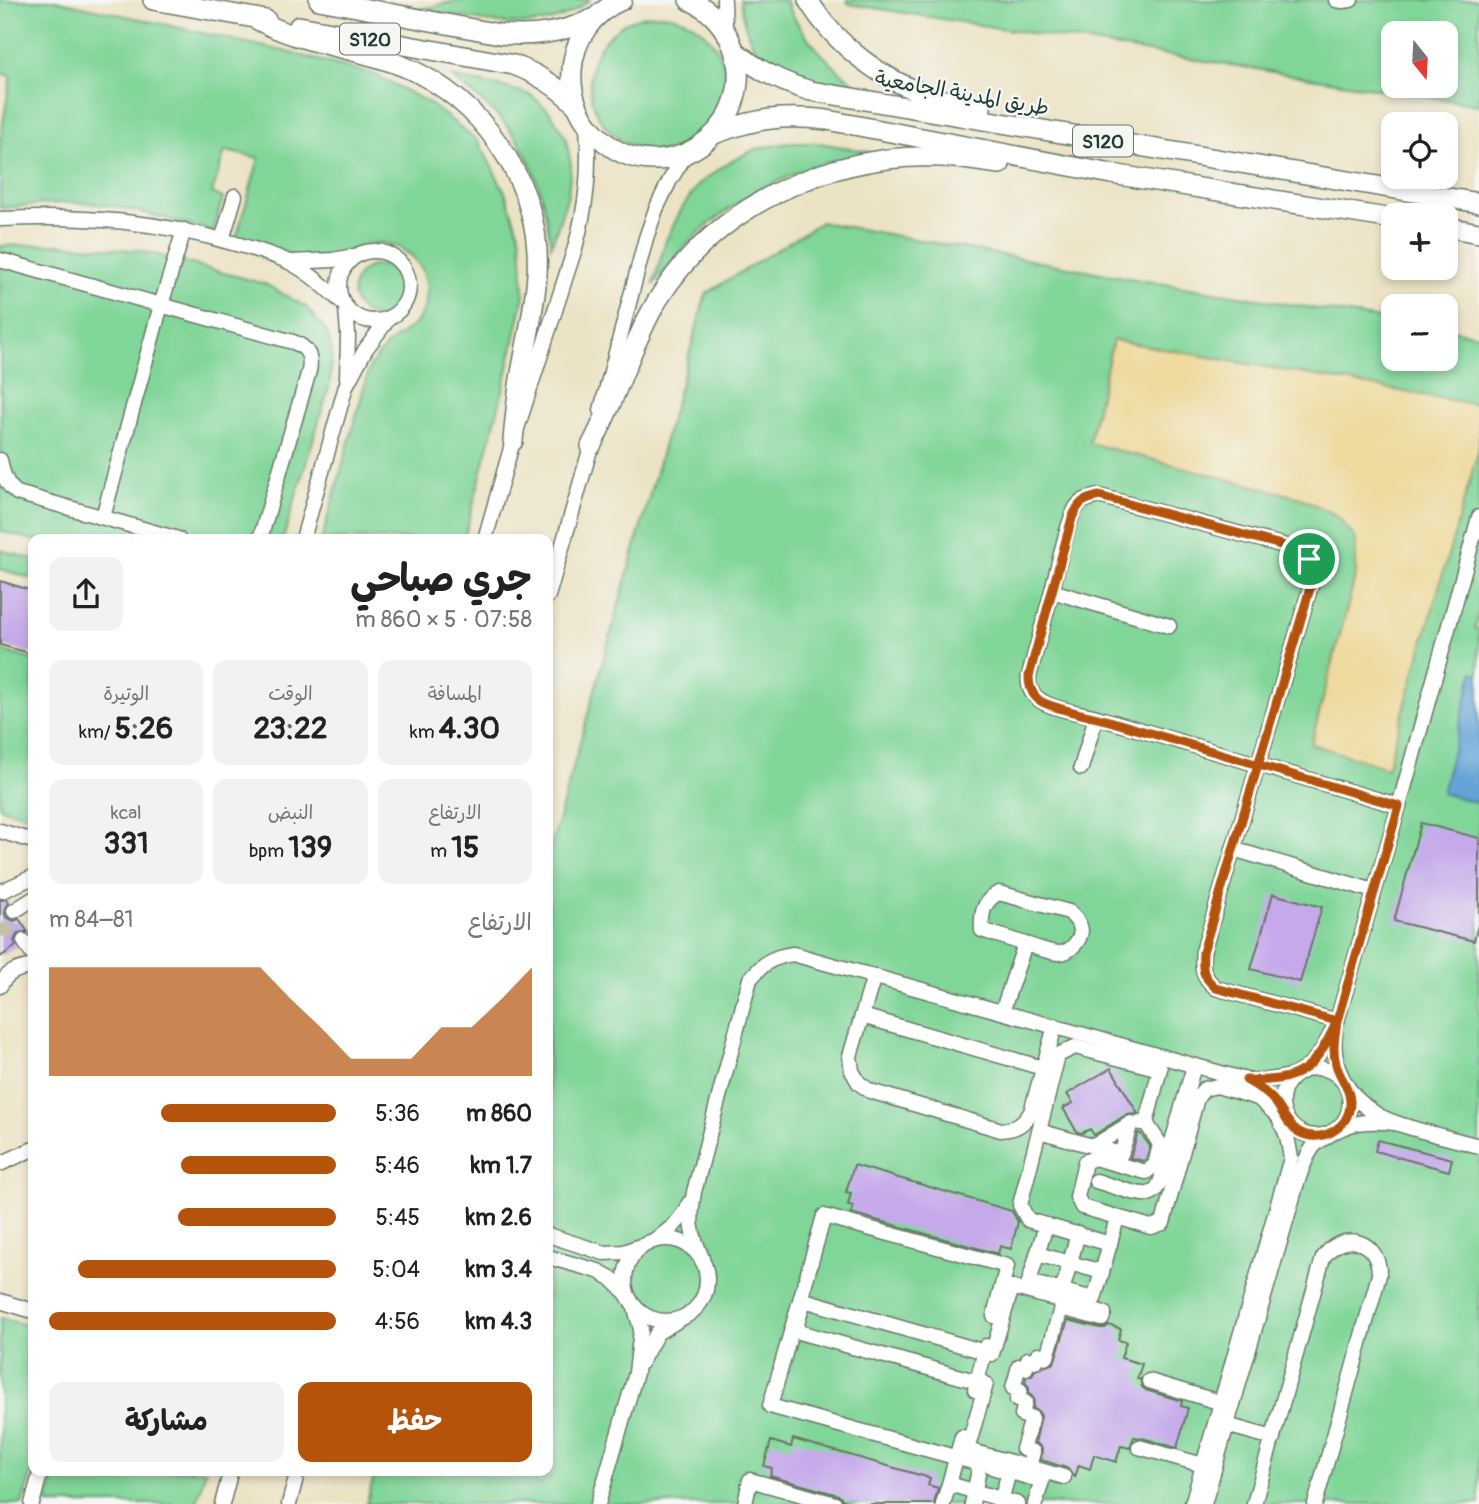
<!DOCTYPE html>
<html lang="ar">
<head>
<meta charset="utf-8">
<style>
  :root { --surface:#fff; --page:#f2f2f2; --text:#222; --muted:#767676; --accent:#b45309 }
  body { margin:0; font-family:Pangolin,"Playpen Sans Arabic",sans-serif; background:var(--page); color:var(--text); direction:rtl; height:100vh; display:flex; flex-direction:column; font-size:26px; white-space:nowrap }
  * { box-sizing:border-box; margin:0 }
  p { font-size:23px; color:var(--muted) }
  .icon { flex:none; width:38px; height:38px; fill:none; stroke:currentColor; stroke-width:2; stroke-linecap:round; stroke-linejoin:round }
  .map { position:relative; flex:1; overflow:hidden; direction:ltr }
  .panel { position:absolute; left:28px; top:534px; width:525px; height:942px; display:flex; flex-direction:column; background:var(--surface); border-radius:14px; box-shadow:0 4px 10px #0003; direction:rtl }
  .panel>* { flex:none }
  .needle { width:46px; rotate:162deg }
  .tools { position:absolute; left:1381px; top:21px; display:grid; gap:14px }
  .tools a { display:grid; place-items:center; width:77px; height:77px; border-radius:14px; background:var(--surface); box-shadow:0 4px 10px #0003; font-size:35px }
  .pin { position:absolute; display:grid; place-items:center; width:60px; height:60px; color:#fff; margin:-30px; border:4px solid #fff; border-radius:50%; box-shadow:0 2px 7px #0007 }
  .round { display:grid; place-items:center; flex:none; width:74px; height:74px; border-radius:14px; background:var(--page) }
  .overview { display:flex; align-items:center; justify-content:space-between; height:119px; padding:0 21px }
  h1 { font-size:38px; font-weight:700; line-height:52px }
  .stats { display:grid; grid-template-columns:repeat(3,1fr); gap:10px; height:119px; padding:7px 21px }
  .stats div { display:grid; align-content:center; border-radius:14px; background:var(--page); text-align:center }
  .stats b { font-size:30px; font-weight:700 }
  .stats small { font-size:19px; font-weight:400 }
  .stats p { font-size:19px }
  .chart { height:196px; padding:14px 21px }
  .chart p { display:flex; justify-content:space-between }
  .chart svg { width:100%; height:126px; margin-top:7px; fill:var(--accent); opacity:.7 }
  .action { display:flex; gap:14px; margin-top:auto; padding:14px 21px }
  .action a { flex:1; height:80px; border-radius:14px; background:var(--accent); color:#fff; font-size:28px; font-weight:700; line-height:80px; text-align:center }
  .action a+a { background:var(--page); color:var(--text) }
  ul { padding:0 21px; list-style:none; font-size:23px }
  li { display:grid; grid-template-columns:112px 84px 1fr; align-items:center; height:52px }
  li i { height:18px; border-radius:9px; background:var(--accent) }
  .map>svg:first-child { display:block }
  .green { fill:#80d599; stroke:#508966; stroke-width:2; fill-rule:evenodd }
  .sand { fill:#eeda9e; stroke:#868c69; stroke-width:2 }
  .water { fill:#64a3d6; stroke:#427085; stroke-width:2 }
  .building { fill:#c5a9ea }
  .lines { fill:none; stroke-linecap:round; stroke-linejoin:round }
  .minor-tunnel { stroke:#c3c2a7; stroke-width:14; stroke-dasharray:14 7; stroke-linecap:butt }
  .minor-casing { stroke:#677766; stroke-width:17 }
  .major-casing { stroke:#677766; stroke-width:22 }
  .minor { stroke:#fff; stroke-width:14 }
  .major { stroke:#fff; stroke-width:19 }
  .route-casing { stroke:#fff; stroke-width:14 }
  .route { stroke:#b45309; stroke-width:9 }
  .labels { text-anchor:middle; stroke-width:5; stroke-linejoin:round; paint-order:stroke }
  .shield { fill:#f6f6f2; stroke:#60746d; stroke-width:2 }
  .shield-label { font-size:19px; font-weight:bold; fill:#1f3d34 }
  .street-label { font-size:21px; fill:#1f3d34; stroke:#f6f6f2 }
</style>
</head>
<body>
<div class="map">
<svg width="1479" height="1504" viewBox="0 0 1479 1504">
  <rect width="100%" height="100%" fill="#f6f6f2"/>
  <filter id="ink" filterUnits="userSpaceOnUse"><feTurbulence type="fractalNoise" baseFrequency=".0143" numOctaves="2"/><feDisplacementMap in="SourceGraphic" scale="14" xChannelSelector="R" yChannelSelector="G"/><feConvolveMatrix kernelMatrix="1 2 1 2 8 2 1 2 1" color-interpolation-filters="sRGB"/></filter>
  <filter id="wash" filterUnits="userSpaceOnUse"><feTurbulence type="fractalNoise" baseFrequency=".00686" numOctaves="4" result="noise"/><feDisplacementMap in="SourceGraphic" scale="28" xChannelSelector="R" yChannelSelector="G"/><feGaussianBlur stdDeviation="1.57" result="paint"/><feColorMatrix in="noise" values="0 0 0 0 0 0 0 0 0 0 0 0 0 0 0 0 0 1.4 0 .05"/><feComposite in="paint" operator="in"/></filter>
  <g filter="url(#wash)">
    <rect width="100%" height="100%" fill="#ece3c4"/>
    <g class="green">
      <path d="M 0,0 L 55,0 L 283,51 L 376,75 L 429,103 L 478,141 L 505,192 L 521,239 L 524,295 L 503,391 L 464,539 L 322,539 L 370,366 L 387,345 L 416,323 L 425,307 L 427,286 L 422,269 L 412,256 L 398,247 L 382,243 L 368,244 L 334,258 L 306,260 L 236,239 L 259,158 L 225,151 L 212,193 L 223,198 L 213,232 C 175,221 137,209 97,204 C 68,200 29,206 0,208 L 0,141 L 11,76 L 0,73 Z"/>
      <path d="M 462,0 L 590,0 C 582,6 572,13 562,17 C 519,34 464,16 420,9 Z"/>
      <path d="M 740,0 L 785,0 C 802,38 833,70 868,92 C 800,81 750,82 740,0 Z"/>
      <path d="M 847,0 L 1479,0 L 1479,105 L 849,4 ZM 1393,33 L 1446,33 L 1446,86 L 1393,86 Z"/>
      <circle cx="658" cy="83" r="68"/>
      <path d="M 451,77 L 503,87 L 531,95 L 550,112 L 566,138 L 571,165 L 568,195 L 551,247 C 545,203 535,156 504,123 C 488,105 470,91 451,77 Z"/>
      <path d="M 788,143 L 820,143 L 870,152 C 808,164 748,190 700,232 C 682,248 668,266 653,285 L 666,240 L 682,208 L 699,184 L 726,164 L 755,149 Z"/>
      <polygon points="821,222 1128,278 1393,321 1393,359 1446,359 1446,329 1479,335 1479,405 1113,340 1089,443 1301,498 1338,516 1356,539 1356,574 1311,744 1387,767 1479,448 1479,612 1475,628 1479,630 1479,1504 366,1504 376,1470 548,1470 548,857 706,294"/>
      <polygon points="57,244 143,251 265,284 306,307 325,329 332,350 330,384 283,539 33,540 1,531 0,246"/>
      <circle cx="379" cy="291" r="26"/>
      <polygon points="0,550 33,559 33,579 0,569"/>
      <polygon points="0,650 33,660 33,817 0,808"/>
      <polygon points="0,1318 33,1327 33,1469 22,1504 0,1504"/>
      <polygon points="57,1470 206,1470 196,1504 47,1504"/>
    </g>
    <polygon class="sand" points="1113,340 1479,405 1479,448 1387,768 1311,744 1356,574 1356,539 1338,516 1301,498 1089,443"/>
    <polygon class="water" points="1473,672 1479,674 1479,803 1442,793"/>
    <g id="blocks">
      <g class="building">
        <polygon points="0,581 33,591 33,654 0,645"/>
        <polygon points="1421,823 1479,838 1479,921 1474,941 1394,921"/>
        <polygon points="1273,894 1322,907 1300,982 1251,969"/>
        <polygon points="7,899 9,903 4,911 6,917 14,921 19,919 28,932 23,932 18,933 14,941 16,946 0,957 0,900"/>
        <polygon points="1111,1068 1138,1114 1126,1115 1094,1135 1090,1129 1082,1133 1077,1132 1063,1108 1073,1103 1067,1094"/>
        <polygon points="1138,1133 1141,1134 1150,1146 1146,1159 1144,1161 1130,1158"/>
        <polygon points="1378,1140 1452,1159 1449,1171 1375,1151"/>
        <polygon points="854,1165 1012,1211 1018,1222 1011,1249 1000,1246 998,1254 851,1213 853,1206 848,1205 851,1193 846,1192"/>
        <polygon points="1068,1320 1100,1328 1105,1328 1109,1325 1121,1329 1118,1340 1126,1342 1121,1358 1142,1364 1137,1379 1140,1379 1142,1387 1146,1390 1182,1401 1181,1406 1188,1408 1177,1448 1142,1438 1134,1437 1130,1448 1121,1446 1116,1462 1094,1455 1090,1469 1079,1465 1075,1477 1067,1468 1041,1460 1042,1449 1039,1445 1035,1443 1041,1416 1038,1411 1033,1408 1034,1399 1029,1393 1029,1387 1025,1382 1026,1377 1032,1375 1035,1370 1054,1363"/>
        <polygon points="793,1439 930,1478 928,1485 938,1488 934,1504 858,1504 843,1500 838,1495 770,1476 772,1468 764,1466 771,1441 791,1447"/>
      </g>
    </g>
  </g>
  <g filter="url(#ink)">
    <use href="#blocks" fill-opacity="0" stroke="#677766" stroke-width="2"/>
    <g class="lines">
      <polyline class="minor-tunnel" points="0,927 24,941"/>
      <defs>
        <g id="minor">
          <polyline points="724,0 725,29"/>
          <polyline points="1336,0 1343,1 1351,0"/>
          <path d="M 0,219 C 83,215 160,221 240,245 C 257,250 275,255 291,263 C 310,273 326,288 342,302"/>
          <polyline points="222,240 235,196"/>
          <circle cx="374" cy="286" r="35"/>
          <path d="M 0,260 L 293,342 C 307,347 312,356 309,371 L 260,539"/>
          <polyline points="291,262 333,260 354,256"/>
          <polyline points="346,308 348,334 347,378"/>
          <polyline points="601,410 646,238 656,209 670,180 686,154"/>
          <path d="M 0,460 C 3,474 5,484 17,493 L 178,539"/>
          <polyline points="103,517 161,305 184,230"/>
          <polyline points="303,539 346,386 365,350 389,318"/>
          <path d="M 485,539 L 513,441 L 575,248 C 587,204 590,171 587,126"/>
          <path d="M 1052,591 C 1056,575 1069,514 1078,505 C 1083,499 1092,498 1099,496 L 1300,550 C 1312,563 1312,568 1311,585 L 1203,952 C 1202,970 1202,976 1216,988 L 1337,1021"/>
          <polyline points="548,596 594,436"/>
          <path d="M 1169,626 L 1052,591 L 1029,676 C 1029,680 1028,684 1030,688 C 1036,708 1078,712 1096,717 L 1399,806 L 1479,517"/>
          <polyline points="1081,768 1096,717"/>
          <polyline points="0,831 33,841"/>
          <polyline points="1233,849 1374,891"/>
          <polyline points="2,891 33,877"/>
          <polyline points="14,911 33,899"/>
          <polyline points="24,941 33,955"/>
          <path d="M 874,976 L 850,1056 L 852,1071 L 859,1083 L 870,1091 L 1001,1130 C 1016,1129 1023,1125 1031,1112 L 1055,1026"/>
          <path d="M 0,986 C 7,971 19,969 33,966"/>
          <path d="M 1002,1012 L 1025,944 C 1035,947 1047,952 1058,953 C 1068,954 1080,942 1081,931 C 1081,924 1074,917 1069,912 L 999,893 C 983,900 981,914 982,930 L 1025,944"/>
          <polyline points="862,1016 1043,1068"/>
          <path d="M 1335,1033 C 1331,1067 1347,1096 1376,1114 C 1390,1123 1406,1126 1422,1131 C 1441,1136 1460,1141 1479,1146"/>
          <circle cx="1316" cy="1102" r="34"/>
          <path d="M 1303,1071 C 1320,1057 1328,1041 1337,1021 L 1399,806"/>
          <polyline points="1146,1123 1160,1144 1155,1165 1146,1172 1094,1158 1085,1162 1077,1197 1082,1207 1151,1227 1163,1223 1197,1098 1204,1089 1217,1086 1258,1098 1278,1116 1287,1136 1291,1158 1192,1504"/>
          <polyline points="1039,1131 1058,1055 1075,1047 1160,1069 1146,1123 1140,1123"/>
          <polyline points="1094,1146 1131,1123 1121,1154 1039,1131 1020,1205 1028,1220 1110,1244"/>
          <polyline points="0,1164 33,1149"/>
          <path d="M 1096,1181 C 1107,1184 1138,1196 1148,1194 C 1154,1193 1157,1188 1160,1183 L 1194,1066"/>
          <polyline points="1046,1225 1029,1282 1094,1299 1102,1272"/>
          <polyline points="1078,1233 1070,1263 1102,1272 1117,1218"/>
          <polyline points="548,1235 604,1253 624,1252 640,1246"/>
          <circle cx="666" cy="1280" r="41"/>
          <path d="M 656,1239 C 672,1229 681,1220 689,1203"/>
          <polyline points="1037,1254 1070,1263 1062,1291"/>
          <polyline points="548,1257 598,1271 611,1278 627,1294"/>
          <path d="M 702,1258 C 690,1230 689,1223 694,1192 L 750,979 C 764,963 771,957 793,954 L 1246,1080 L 1262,1081 L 1294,1076"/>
          <polygon points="1012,1287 1104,1313 1102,1319 1061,1308 1047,1357 1038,1354 1036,1361 1028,1359 1026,1368 1019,1366 1013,1388 1020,1390 1017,1400 1025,1402 1022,1415 1032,1418 1023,1449 1033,1452 1029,1467 967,1450 986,1384 795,1331 804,1300 992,1354"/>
          <polyline points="0,1301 33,1311"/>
          <polyline points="641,1362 657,1333 677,1321"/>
          <polyline points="1149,1381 1222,1403"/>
          <polyline points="975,1390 986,1346"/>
          <polyline points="1226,1425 1273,1438"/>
          <polyline points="1139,1447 1203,1465"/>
          <polyline points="992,1467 1009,1472 1000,1504"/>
          <polyline points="1029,1467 1064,1477"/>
          <polyline points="1011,1472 1042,1481 1035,1504"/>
          <polyline points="949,1484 962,1437"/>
          <polyline points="32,1504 41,1470"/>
          <polyline points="222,1504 231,1470"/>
          <polyline points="289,1504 298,1470"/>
          <polyline points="598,1504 636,1373 641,1329 635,1308"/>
          <polyline points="745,1504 750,1480 835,1504"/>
          <polyline points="943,1504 949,1484 1018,1504"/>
          <polyline points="972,1504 980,1464 770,1406 824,1216 1007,1266 994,1316"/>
          <path d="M 1204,1504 L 1297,1183 C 1301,1171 1305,1158 1313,1147 C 1316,1143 1321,1140 1326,1137 C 1349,1121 1368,1120 1395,1123"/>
          <path d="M 1254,1504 L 1323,1258 C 1342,1229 1380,1240 1379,1275 L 1315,1504"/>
        </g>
        <g id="major">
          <polyline points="153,0 266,20"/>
          <path d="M 319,0 L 500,34 C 534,37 562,33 592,19"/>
          <path d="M 622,0 C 593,12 574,39 572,70 C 570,97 580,119 599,137 C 665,200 768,122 730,40 C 721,22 708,8 689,0"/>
          <path d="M 808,0 C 835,45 884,82 934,97 C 949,102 966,104 981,108"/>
          <path d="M 254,18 C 307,48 367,47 420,74 C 491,111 542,192 537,274 C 535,307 527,340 521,373 C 517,396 515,418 513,441"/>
          <path d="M 299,26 L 514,65 C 538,74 557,86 576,105"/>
          <path d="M 736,52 C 759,71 782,83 811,91 L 1479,203"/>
          <path d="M 717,133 C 757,118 784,115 827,120 L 1112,174 L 1393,219"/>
          <polyline points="1446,227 1479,233"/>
          <path d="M 591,446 C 616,399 630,347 657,301 C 716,205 831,152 942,157 C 962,158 981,162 1000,164"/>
        </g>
      </defs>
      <use href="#minor" class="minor-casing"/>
      <use href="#major" class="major-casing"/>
      <use href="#minor" class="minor"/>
      <use href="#major" class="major"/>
    </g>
  </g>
  <g class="lines" filter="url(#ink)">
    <defs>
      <path id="route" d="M 1309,559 L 1312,570 L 1311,585 L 1203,952 C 1202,970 1202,976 1216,988 L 1337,1021 C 1315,1069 1300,1083 1246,1080 C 1257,1086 1267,1092 1275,1102 C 1283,1112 1287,1125 1299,1132 C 1320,1144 1349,1129 1350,1104 C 1351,1089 1339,1077 1336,1064 C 1332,1050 1335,1035 1337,1021 L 1399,806 C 1304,779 1210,751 1116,723 C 1098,717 1051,709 1039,700 C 1031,694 1029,686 1029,676 L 1072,518 C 1079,502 1082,500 1099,496 L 1300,550 L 1309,559"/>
    </defs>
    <use href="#route" class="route-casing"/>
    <use href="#route" class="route"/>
  </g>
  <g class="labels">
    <g class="shield">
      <rect x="340" y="23.5" width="60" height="31" rx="5"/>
      <rect x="1073" y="125.5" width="60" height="31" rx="5"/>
    </g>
    <g class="shield-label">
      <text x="370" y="46">S120</text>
      <text x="1103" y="148">S120</text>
    </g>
    <g class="street-label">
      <text transform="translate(962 93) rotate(10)" y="7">طريق المدينة الجامعية</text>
    </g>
  </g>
</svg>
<div class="tools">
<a><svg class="needle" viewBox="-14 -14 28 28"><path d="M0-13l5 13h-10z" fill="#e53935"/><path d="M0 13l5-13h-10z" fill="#767676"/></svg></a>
<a><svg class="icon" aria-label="locate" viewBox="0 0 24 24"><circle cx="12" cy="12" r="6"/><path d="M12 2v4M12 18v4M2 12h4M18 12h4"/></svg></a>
<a>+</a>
<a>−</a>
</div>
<div class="pin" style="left:1309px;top:559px;background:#1e9e55"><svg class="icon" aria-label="arrive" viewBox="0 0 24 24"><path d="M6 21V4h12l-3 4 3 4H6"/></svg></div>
<section class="panel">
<div class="overview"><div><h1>جري صباحي</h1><p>07:58 · 5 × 860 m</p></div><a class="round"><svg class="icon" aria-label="share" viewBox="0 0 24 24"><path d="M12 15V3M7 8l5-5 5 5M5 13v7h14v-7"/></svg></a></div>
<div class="stats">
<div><p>المسافة</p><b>4.30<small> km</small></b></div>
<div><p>الوقت</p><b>23:22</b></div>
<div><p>الوتيرة</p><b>5:26<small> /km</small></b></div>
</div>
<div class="stats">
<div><p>الارتفاع</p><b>15<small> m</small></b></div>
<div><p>النبض</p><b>139<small> bpm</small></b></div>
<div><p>kcal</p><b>331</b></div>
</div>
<div class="chart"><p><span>الارتفاع</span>81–84 m</p>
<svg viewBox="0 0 160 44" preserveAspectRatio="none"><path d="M0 44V6L10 6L20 6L30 6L40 6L50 6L60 6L70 6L80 17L90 27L100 38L110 38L120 38L130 27L140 27L150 17L160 6V44z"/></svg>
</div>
<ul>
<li><b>860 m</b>5:36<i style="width:61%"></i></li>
<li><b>1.7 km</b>5:46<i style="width:54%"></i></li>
<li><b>2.6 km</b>5:45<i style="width:55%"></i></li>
<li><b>3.4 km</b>5:04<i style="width:90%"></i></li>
<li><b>4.3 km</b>4:56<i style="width:100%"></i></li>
</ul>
<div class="action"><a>حفظ</a><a>مشاركة</a></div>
</section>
</div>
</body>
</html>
